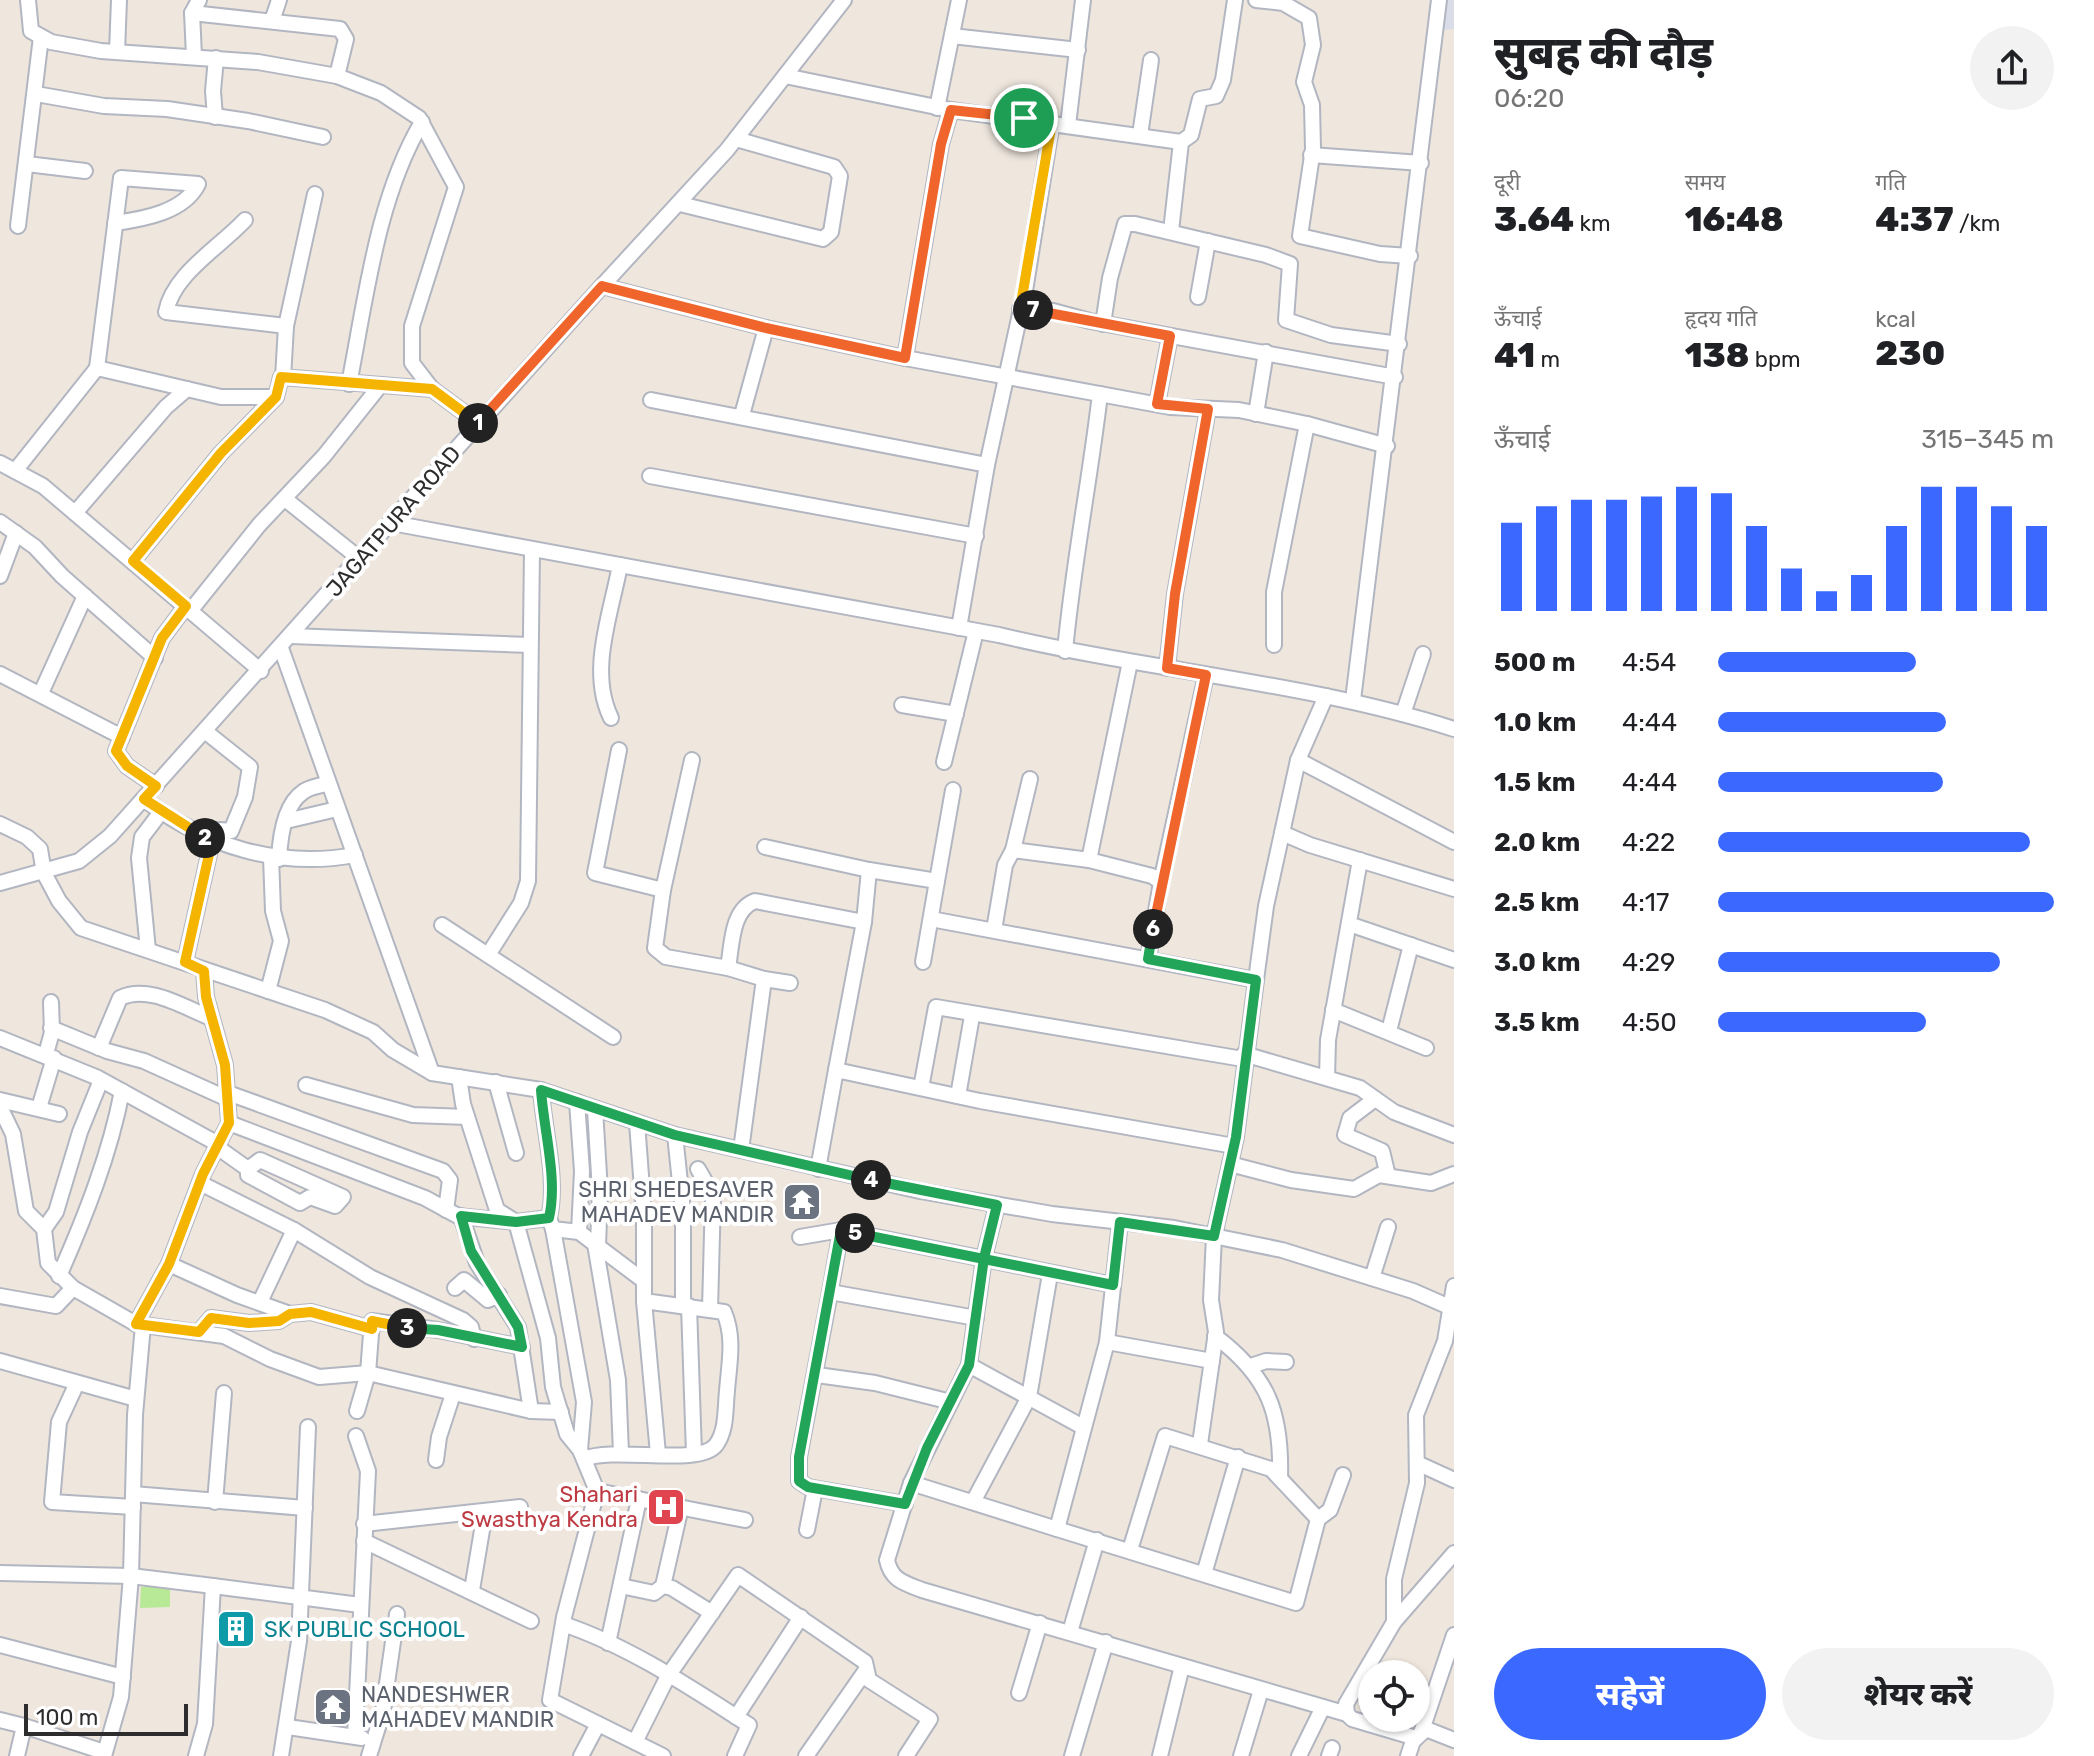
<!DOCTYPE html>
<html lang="hi">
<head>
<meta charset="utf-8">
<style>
  :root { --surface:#fff; --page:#f2f2f2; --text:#202124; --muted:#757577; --accent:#3b69ff }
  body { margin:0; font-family:Rubik,"Noto Sans Devanagari",sans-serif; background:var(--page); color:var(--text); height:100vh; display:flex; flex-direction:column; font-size:30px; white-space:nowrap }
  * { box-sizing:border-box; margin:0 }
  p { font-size:26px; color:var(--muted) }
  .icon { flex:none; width:44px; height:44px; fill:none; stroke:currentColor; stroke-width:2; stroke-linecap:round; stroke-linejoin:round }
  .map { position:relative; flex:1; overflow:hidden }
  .drawer { display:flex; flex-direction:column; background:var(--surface); width:640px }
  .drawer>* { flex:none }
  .fabs { position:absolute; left:1358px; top:1660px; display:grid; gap:16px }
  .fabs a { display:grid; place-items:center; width:72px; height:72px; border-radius:50%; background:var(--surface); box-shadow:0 2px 6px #0004; font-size:40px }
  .scale { position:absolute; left:24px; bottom:20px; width:164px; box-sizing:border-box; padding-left:8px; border:4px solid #2d2d2d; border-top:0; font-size:22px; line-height:28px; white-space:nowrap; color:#2d2d2d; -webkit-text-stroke:6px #fff; paint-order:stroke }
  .pin { position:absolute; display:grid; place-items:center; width:68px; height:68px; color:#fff; margin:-34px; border:4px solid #fff; border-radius:50%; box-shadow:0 2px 8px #0007 }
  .km { position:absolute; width:40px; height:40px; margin:-20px; border-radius:50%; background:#222; color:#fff; font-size:22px; line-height:40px; text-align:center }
  .round { display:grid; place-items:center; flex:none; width:84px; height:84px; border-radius:42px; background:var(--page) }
  .overview { display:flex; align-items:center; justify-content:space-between; height:136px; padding:0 40px }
  h1 { font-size:44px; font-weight:800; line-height:60px }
  .figures { display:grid; grid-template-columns:repeat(3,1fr); gap:12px; height:136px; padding:8px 40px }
  .figures div { display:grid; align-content:center }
  .figures b { font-size:34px; font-weight:800 }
  .figures small { font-size:22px; font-weight:400 }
  .figures p { font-size:22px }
  .chart { height:224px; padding:16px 40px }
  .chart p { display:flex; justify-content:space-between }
  .chart svg { width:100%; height:144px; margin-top:8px; stroke:var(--accent); stroke-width:6 }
  .cta { display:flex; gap:16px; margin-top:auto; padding:16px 40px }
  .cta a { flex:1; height:92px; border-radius:48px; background:var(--accent); color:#fff; font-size:32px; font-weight:800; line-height:92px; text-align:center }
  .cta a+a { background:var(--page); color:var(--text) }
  ul { padding:0 40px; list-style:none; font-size:26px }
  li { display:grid; grid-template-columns:128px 96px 1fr; align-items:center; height:60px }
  li i { height:20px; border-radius:10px; background:var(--accent) }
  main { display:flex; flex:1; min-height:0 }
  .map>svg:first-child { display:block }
  .airport { fill:#dadde8 }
  .green { fill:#b7e997 }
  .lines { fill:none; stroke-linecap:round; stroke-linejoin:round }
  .minor-casing { stroke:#b2b6c1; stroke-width:18 }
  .minor { stroke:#fff; stroke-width:14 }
  .split-1-casing { stroke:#fff; stroke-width:16 }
  .split-2-casing { stroke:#fff; stroke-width:16 }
  .split-3-casing { stroke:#fff; stroke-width:16 }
  .split-4-casing { stroke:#fff; stroke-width:16 }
  .split-5-casing { stroke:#fff; stroke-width:16 }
  .split-6-casing { stroke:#fff; stroke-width:16 }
  .split-7-casing { stroke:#fff; stroke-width:16 }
  .split-8-casing { stroke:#fff; stroke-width:16 }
  .split-1 { stroke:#f0652b; stroke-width:10 }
  .split-2 { stroke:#f5b400; stroke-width:10 }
  .split-3 { stroke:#f5b400; stroke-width:10 }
  .split-4 { stroke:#22a559; stroke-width:10 }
  .split-5 { stroke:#22a559; stroke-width:10 }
  .split-6 { stroke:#22a559; stroke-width:10 }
  .split-7 { stroke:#f0652b; stroke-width:10 }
  .split-8 { stroke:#f5b400; stroke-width:10 }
  .labels { text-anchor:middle; stroke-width:8; stroke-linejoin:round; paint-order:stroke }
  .street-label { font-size:22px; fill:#2d2d2d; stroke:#fff }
  .worship-label { font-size:22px; fill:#5b616d; stroke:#fff; text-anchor:end }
  .health-label { font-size:22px; fill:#be3a42; stroke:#fff; text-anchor:end }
  .culture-label { font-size:22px; fill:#0d838f; stroke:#fff; text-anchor:start }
</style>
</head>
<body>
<main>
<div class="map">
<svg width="1454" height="1756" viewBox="0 0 1454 1756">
  <rect width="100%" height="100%" fill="#efe7de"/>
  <polygon class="airport" points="1445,0 1454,0 1454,29 1442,30"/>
  <polygon class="green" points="141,1587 170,1587 170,1607 140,1608"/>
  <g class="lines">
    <defs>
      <g id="minor">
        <polyline points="28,0 31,31 51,42 101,51 258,62 337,76 381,93 419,118 456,187 412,326 412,363 432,389"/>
        <polyline points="1256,0 1283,3 1309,18 1313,45 1304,82 1312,105 1313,149 1300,236 1380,254 1410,256"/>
        <polyline points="192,13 340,29 346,39 337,76"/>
        <polyline points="272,21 279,0"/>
        <polyline points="952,36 1078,50"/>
        <polyline points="117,52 119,0"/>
        <polyline points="194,56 192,13 199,0"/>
        <polyline points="785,76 951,110 1181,142 1191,135 1200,99 1216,96 1223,80 1235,0"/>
        <polyline points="36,94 104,106 167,109 248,121 323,137"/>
        <polyline points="937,108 959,0"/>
        <polyline points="215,117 213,91 216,58"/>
        <polyline points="1068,125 1083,0"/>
        <polyline points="1140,135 1151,60"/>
        <polyline points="1311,155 1421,163"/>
        <polyline points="27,164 85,171"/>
        <polyline points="680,204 823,239 831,232 840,176 834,167 736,139"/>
        <path d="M 245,220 C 220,247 173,274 166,312 L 286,326"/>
        <polyline points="18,226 41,37"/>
        <polyline points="1171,231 1181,142"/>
        <polyline points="602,286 766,328 905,358 1170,407 1239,410 1307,424 1387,446"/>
        <polyline points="1198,297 1208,241"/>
        <polyline points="1020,309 1053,311 1090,321 1395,377"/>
        <polyline points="1103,324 1110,278 1125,224 1135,224 1266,255 1290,264 1286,320 1331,335 1399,344"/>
        <polyline points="905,358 941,144 951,110"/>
        <path d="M 97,368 L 121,178 L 198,184 C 184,212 144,219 115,223"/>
        <polyline points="283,378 286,326 315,194"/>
        <path d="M 349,384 C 366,298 377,198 422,122"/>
        <polyline points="651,400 987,465 1025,291 1052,122"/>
        <polyline points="1157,404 1170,336"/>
        <polyline points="1256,414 1266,352"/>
        <polyline points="742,415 766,328"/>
        <polyline points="0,463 43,486 261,671"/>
        <polyline points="15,471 97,368 221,397 276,397 281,377 432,389 478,423"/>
        <polyline points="650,476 976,536"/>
        <polyline points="285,499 360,559"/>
        <polyline points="75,513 166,407 187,389"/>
        <polyline points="0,522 35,547 62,576 155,658"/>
        <path d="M 392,523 L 999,635 C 1150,671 1306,682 1454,729"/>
        <polyline points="133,561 221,453 276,397"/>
        <polyline points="0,576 16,533"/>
        <polyline points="191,610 259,525 324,456 379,387"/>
        <polyline points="959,628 987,465"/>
        <polyline points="291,636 530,645"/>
        <polyline points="1274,645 1274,592 1307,424"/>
        <polyline points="281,648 432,1073"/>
        <path d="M 1065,651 C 1073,564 1090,480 1100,394"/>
        <polyline points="1167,668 1175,594 1208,409"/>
        <polyline points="0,674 122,737"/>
        <polyline points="41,693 85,596"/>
        <polyline points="1353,700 1439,0"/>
        <polyline points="902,705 956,714"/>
        <polyline points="1403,714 1423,654"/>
        <path d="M 611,718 C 588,671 611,614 620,565"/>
        <polyline points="206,732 250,767 245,797 231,831 220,830 216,842"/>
        <polyline points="619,750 595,873 663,890"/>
        <polyline points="692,760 663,890 655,948 666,957 728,968 764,979 741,1150"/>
        <polyline points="1298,760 1454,842"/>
        <polyline points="944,762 976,631"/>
        <polyline points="156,786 127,766 116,751 162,638 186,606"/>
        <path d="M 144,799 C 205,846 278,869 355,855"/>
        <polyline points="286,821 337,809"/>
        <polyline points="0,824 27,837 40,849 44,873 59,901 81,928 325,1010 373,1032 393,1050 432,1073 541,1090 675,1135 920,1191 1052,1214 1174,1228 1282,1250 1413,1291 1454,1309"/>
        <polyline points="1282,833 1310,845 1454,889"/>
        <polyline points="765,847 869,870 864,922 836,1070"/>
        <polyline points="1013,850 1030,779"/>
        <path d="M 279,859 C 280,838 284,805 303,792 C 309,787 321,786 328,783"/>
        <polyline points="1089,860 1130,662"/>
        <polyline points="869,870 937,881 923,962"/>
        <polyline points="937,881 953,790"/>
        <polyline points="1161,882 1206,675"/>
        <polyline points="0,883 79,861 110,836 602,286 727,150 844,0"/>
        <polyline points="931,919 1256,980 1266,906 1298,760 1326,696"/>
        <polyline points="1349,924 1454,960"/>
        <polyline points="442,925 613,1037"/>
        <polyline points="994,930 1005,865 1013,850 1089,860 1152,876 1161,882 1148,959"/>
        <polyline points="148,950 139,858 142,837 161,812"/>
        <polyline points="488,955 521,903 528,881 532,550"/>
        <polyline points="185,962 212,841"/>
        <path d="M 728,968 C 732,945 731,910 755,901 L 864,922"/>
        <polyline points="764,979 790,983"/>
        <polyline points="268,991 281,941 273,911 271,857"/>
        <polyline points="1333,1010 1426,1048"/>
        <polyline points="51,1028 107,1051 144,1061 228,1099"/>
        <polyline points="1389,1031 1411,945"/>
        <polyline points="0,1038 96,1077 218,1144"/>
        <path d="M 99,1048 L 120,998 C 148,984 183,1007 211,1018"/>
        <polyline points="46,1054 52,1032 51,1002"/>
        <polyline points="1244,1054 1360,1088 1394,1112 1454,1135"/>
        <polyline points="459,1077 463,1104 497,1210 516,1222 548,1338 553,1387 567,1434 580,1450 597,1491 564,1617 550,1700 663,1756"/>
        <polyline points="1327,1078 1328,1040 1360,860"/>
        <polyline points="496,1082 516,1153"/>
        <polyline points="306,1085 413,1115 467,1117"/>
        <polyline points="921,1088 936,1007 1243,1059"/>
        <path d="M 541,1090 C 544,1132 558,1179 549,1218"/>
        <polyline points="228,1093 443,1171 450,1180 446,1210"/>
        <polyline points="958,1096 972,1016"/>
        <polyline points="1375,1099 1350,1118 1345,1135 1382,1151 1388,1176"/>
        <polyline points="0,1100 59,1114"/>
        <polyline points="577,1102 582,1171 579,1232"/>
        <polyline points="0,1107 13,1134 26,1211 44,1229 48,1263 73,1288 136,1324 224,1336 270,1359 319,1377 368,1373 531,1411 561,1412"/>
        <polyline points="39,1108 54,1058"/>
        <polyline points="595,1109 600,1191 598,1246"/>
        <path d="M 229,1123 L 425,1198 L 458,1216 L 516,1222 L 549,1218 L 553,1229 L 579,1232 L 644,1281 L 644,1301 L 724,1312 C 735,1338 729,1364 727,1391 C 725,1409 727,1430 716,1445 C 699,1467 615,1446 584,1459"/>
        <polyline points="637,1123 644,1215 644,1281"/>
        <polyline points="675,1135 683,1211 683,1306"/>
        <polyline points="217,1147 248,1169 248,1175 300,1203 310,1197 335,1206 343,1197 260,1160 248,1169"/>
        <polyline points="1230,1164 1291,1180 1354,1189 1379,1175 1431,1183 1454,1174"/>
        <polyline points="698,1169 713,1195 710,1310"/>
        <polyline points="818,1169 836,1070 980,1101 1234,1146"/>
        <polyline points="200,1183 294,1230 260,1302"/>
        <path d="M 997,1205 L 984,1258 L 969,1365 L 911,1483 L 887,1560 C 891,1580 904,1583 922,1590 L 1347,1714"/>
        <polyline points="461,1216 477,1263 518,1327 531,1411"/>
        <polyline points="44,1229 56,1212 80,1132 101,1080"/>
        <polyline points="553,1229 584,1402 580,1450"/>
        <polyline points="294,1230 370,1277 463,1320 471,1327 474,1339"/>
        <polyline points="841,1230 830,1292 976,1318"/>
        <polyline points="800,1237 841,1230 1113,1285"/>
        <polyline points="595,1244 618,1380 621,1453"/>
        <polyline points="169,1264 237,1295 290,1314"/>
        <path d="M 59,1276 C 85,1217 110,1154 122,1091"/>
        <polyline points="1372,1278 1388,1227"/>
        <polyline points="455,1288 464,1280 488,1300 499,1295"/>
        <polyline points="830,1292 799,1457 799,1481 808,1487 905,1504"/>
        <polyline points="0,1296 56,1306 73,1288"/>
        <polyline points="644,1301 658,1454"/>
        <polyline points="689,1306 694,1454"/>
        <polyline points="136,1324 169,1264 203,1174 229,1123 225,1065 206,997 204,971"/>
        <polyline points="199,1332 211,1318 249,1323 279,1321 290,1314 311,1312 372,1329"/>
        <path d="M 1215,1336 C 1268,1376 1282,1412 1280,1478"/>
        <polyline points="1107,1342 1212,1361"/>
        <polyline points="0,1361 136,1399"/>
        <polyline points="969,1365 1083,1427"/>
        <polyline points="1251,1366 1266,1361 1286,1362"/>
        <polyline points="817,1375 875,1383 951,1402"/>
        <polyline points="77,1383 59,1422 52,1502 133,1507"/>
        <polyline points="357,1411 368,1373 372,1321 438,1330 522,1347"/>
        <polyline points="1200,1444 1216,1332 1211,1300 1214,1236 1236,1137 1256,980"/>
        <polyline points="436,1460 439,1437 453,1394"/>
        <polyline points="1417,1463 1454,1480"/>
        <polyline points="911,1483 1057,1529 1107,1342 1120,1222"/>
        <polyline points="597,1491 745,1520"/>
        <polyline points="133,1494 305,1508"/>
        <polyline points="215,1502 224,1393"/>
        <polyline points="973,1502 1029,1397 1050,1274"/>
        <polyline points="1318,1519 1330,1510 1343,1475"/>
        <polyline points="364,1524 520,1507"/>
        <polyline points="1057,1529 1296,1603 1318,1519 1271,1469 1165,1436 1130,1550"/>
        <polyline points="807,1530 815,1489"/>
        <polyline points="364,1541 531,1621"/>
        <polyline points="0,1573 131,1576 213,1586"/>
        <polyline points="1204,1574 1238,1457"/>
        <polyline points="621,1586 654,1593 663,1586 672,1588 712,1613"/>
        <polyline points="663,1586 681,1507"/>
        <polyline points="472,1590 485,1512"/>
        <polyline points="1394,1622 1394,1579 1417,1483 1416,1415 1445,1341 1454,1286"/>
        <path d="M 563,1624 C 629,1646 691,1688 749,1725 L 735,1756"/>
        <polyline points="1070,1632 1097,1540"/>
        <polyline points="608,1643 639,1499"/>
        <polyline points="0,1645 123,1677"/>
        <polyline points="1019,1693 1040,1623"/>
        <polyline points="736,1717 801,1617"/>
        <polyline points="0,1720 24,1726"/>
        <polyline points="288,1727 362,1738"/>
        <polyline points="1421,1733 1454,1635"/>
        <polyline points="355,1736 368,1471 356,1436"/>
        <polyline points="1416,1738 1352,1719 1347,1714 1346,1704 1394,1622 1454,1553"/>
        <polyline points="635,1742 668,1676 738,1575 865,1662 869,1680 930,1719 906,1756"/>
        <polyline points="17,1756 24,1726 104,1752"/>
        <polyline points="104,1756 121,1697 131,1576 135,1415 143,1325"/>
        <polyline points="196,1756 205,1724 213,1586 360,1605"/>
        <polyline points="281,1756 299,1641 308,1427"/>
        <polyline points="369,1756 383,1711 397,1614"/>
        <polyline points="581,1756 598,1724"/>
        <polyline points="806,1756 866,1670"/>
        <polyline points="1072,1756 1106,1642"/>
        <polyline points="1160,1756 1182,1666"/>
        <polyline points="1241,1756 1261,1690"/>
        <polyline points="1299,1756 1323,1707"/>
        <polyline points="1329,1756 1332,1748"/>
        <polyline points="1408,1756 1413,1741 1426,1729 1454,1740"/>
      </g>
    </defs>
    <use href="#minor" class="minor-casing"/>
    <use href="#minor" class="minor"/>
  </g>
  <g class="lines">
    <defs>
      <polyline id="split-1" points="478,423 602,286 766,328 905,358 941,144 951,110 1024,118"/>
      <polyline id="split-2" points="205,838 144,799 156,786 127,766 116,751 162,638 186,606 133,561 221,453 276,397 281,377 432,389 478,423"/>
      <polyline id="split-3" points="205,838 212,841 185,962 204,971 206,997 225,1065 229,1123 203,1174 169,1264 136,1324 199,1332 211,1318 249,1323 279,1321 290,1314 311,1312 372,1329 372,1321 407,1328"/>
      <path id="split-4" d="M 407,1328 L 438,1330 L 522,1347 L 518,1327 L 471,1251 L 461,1216 L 516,1222 L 549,1218 C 558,1179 544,1132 541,1090 L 675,1135 L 871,1180"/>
      <polyline id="split-5" points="855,1233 841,1230 799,1457 799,1481 808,1487 905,1504 927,1448 969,1365 984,1258 997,1205 871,1180"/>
      <polyline id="split-6" points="855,1233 1113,1285 1120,1222 1214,1236 1236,1137 1256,980 1148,959 1153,929"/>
      <polyline id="split-7" points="1033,310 1170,336 1157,404 1208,409 1175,594 1167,668 1206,675 1153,929"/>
      <polyline id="split-8" points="1024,118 1052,122 1020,309 1033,310"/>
    </defs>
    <use href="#split-1" class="split-1-casing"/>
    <use href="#split-2" class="split-2-casing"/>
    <use href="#split-3" class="split-3-casing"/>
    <use href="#split-4" class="split-4-casing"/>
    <use href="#split-5" class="split-5-casing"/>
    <use href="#split-6" class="split-6-casing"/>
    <use href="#split-7" class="split-7-casing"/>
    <use href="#split-8" class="split-8-casing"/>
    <use href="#split-1" class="split-1"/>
    <use href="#split-2" class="split-2"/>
    <use href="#split-3" class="split-3"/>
    <use href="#split-4" class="split-4"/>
    <use href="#split-5" class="split-5"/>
    <use href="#split-6" class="split-6"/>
    <use href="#split-7" class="split-7"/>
    <use href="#split-8" class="split-8"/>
  </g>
  <defs>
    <symbol id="temple-square" viewBox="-11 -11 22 22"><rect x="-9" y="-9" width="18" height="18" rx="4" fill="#6b7280" stroke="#fff"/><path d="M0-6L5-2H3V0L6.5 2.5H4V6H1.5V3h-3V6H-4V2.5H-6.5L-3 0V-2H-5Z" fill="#fff"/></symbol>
    <symbol id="hospital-square" viewBox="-11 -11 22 22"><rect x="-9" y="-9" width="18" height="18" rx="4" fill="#e0444e" stroke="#fff"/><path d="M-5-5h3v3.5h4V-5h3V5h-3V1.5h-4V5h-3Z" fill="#fff"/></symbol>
    <symbol id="building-square" viewBox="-11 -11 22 22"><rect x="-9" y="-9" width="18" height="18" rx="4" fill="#0f9aa8" stroke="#fff"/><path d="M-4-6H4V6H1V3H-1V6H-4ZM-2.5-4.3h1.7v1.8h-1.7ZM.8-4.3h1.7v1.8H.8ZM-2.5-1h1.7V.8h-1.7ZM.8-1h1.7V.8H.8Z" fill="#fff"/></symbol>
  </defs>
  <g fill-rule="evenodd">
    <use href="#temple-square" x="780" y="1180" width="44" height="44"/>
    <use href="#hospital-square" x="644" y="1485" width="44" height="44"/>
    <use href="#building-square" x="214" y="1607" width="44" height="44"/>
    <use href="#temple-square" x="311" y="1685" width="44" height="44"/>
  </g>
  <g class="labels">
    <g class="street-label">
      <text transform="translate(393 521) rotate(-49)" y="8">JAGATPURA ROAD</text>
    </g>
    <g class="worship-label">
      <text x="774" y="1197">SHRI SHEDESAVER<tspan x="774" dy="25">MAHADEV MANDIR</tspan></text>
      <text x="361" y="1702" text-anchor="start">NANDESHWER<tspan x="361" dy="25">MAHADEV MANDIR</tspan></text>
    </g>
    <g class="health-label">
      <text x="638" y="1502">Shahari<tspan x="638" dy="25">Swasthya Kendra</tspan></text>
    </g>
    <g class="culture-label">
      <text x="264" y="1637">SK PUBLIC SCHOOL</text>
    </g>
  </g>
</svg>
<div class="fabs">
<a><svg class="icon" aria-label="locate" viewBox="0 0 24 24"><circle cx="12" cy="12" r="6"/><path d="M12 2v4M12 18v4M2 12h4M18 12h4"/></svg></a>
</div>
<div class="scale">100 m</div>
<div class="pin" style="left:1024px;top:118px;background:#1e9e55"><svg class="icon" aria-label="arrive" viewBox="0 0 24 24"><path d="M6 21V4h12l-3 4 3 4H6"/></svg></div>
<b class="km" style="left:478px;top:423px">1</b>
<b class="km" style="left:205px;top:838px">2</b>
<b class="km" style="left:407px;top:1328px">3</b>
<b class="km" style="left:871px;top:1180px">4</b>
<b class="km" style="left:855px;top:1233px">5</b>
<b class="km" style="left:1153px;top:929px">6</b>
<b class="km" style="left:1033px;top:310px">7</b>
</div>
<section class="drawer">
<div class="overview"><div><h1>सुबह की दौड़</h1><p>06:20</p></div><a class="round"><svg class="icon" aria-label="share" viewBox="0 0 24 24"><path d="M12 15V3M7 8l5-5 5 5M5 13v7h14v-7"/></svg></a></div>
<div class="figures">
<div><p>दूरी</p><b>3.64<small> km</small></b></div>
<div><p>समय</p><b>16:48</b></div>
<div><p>गति</p><b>4:37<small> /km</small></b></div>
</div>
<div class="figures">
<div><p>ऊँचाई</p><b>41<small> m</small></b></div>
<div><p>हृदय गति</p><b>138<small> bpm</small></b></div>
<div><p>kcal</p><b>230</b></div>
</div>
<div class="chart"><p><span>ऊँचाई</span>315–345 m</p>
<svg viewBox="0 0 160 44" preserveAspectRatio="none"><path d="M5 44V17M15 44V12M25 44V10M35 44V10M45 44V9M55 44V6M65 44V8M75 44V18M85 44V31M95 44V38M105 44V33M115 44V18M125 44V6M135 44V6M145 44V12M155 44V18"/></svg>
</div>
<ul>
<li><b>500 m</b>4:54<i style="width:59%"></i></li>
<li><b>1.0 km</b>4:44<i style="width:68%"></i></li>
<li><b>1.5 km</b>4:44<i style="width:67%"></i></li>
<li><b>2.0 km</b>4:22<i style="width:93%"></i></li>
<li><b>2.5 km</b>4:17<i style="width:100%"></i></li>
<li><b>3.0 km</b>4:29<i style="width:84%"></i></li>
<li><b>3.5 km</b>4:50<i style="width:62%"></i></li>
</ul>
<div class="cta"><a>सहेजें</a><a>शेयर करें</a></div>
</section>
</main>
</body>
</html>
